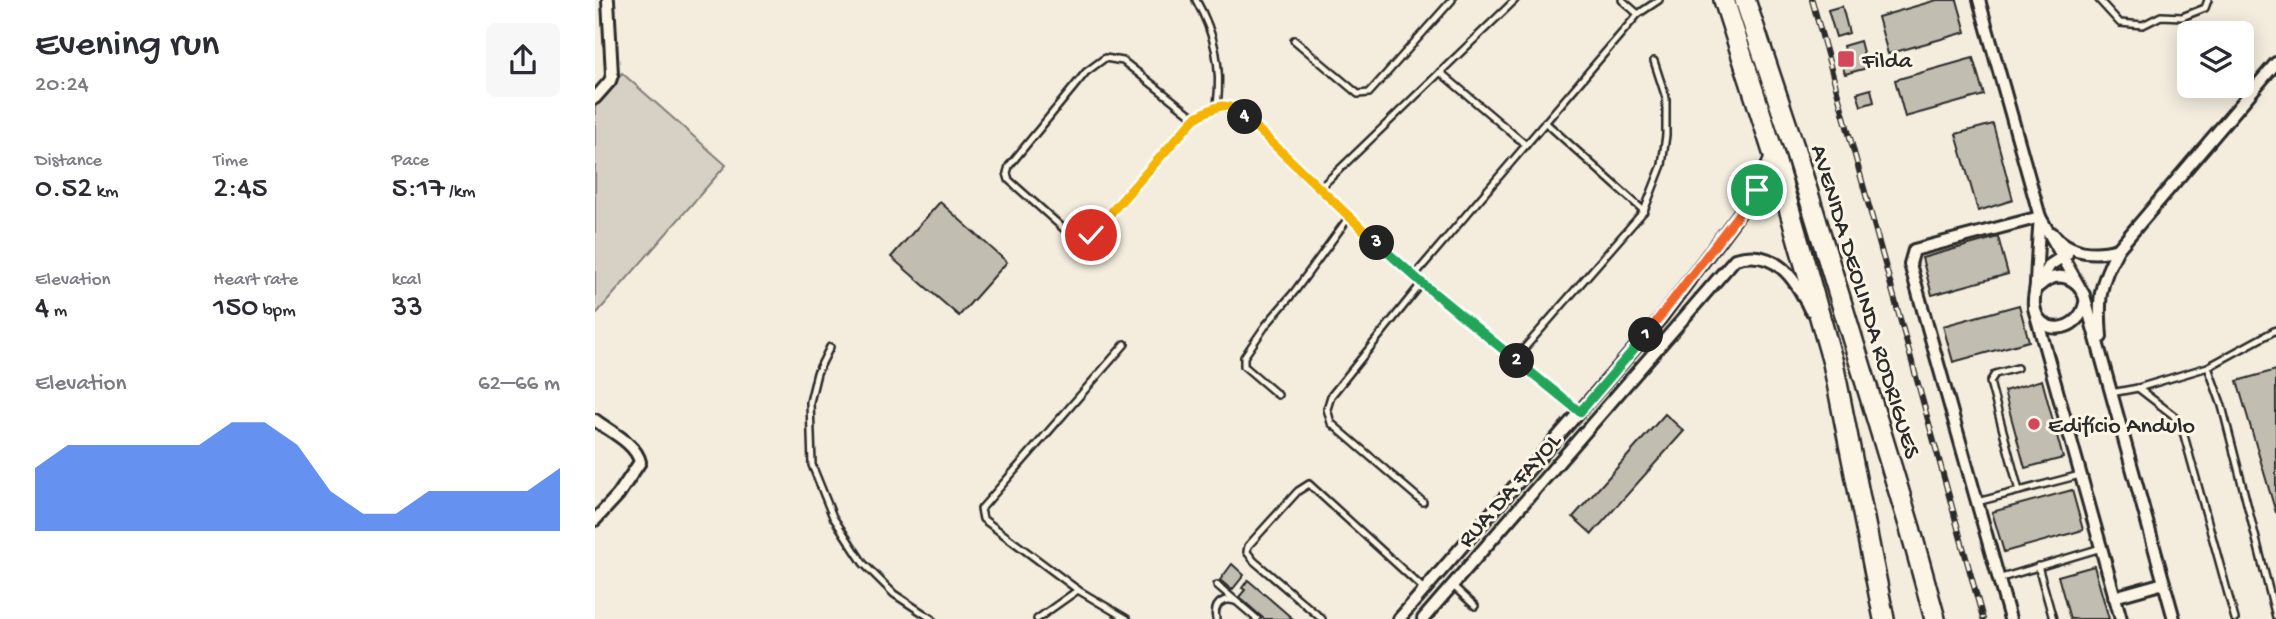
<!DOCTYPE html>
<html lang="en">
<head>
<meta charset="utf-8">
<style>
  :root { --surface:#fff; --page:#f7f7f7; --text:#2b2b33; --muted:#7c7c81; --accent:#2563eb }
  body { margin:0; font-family:"Gochi Hand",sans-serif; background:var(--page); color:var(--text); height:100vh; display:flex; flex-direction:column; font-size:26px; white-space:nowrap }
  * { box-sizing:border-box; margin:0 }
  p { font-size:23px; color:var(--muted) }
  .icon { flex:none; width:38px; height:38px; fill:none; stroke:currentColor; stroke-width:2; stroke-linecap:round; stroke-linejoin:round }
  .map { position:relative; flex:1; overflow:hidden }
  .side { display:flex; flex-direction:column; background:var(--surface); width:595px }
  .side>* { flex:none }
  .tools { position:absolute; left:1582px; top:21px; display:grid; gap:14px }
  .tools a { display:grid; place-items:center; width:77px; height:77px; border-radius:10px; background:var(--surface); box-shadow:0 4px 18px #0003; font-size:35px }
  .pin { position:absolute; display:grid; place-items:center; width:60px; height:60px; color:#fff; margin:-30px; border:4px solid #fff; border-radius:50%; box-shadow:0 2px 7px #0007 }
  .km { position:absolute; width:35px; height:35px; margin:-18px; border-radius:50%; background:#222; color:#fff; font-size:19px; line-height:35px; text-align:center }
  .round { display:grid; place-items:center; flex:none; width:74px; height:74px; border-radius:10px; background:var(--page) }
  .head { display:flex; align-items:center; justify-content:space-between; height:119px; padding:0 35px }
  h1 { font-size:38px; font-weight:600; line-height:52px }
  .stats { display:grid; grid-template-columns:repeat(3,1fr); gap:10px; height:119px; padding:7px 35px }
  .stats div { display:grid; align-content:center }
  .stats b { font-size:30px; font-weight:600 }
  .stats small { font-size:19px; font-weight:400 }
  .stats p { font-size:19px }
  .chart { height:196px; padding:14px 35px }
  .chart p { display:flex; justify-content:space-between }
  .chart svg { width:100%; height:126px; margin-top:7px; fill:var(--accent); opacity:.7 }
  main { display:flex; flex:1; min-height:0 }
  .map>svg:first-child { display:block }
  .green { fill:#d6d1c4; stroke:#807e78; stroke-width:2 }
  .building { fill:#c2bdb1; stroke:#2b2b2b; stroke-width:2 }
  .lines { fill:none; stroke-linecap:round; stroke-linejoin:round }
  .service-casing { stroke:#2b2b2b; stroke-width:10 }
  .minor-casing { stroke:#2b2b2b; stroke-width:16 }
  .trunk-casing { stroke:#2b2b2b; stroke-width:24 }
  .service { stroke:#fcf5e5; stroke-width:5 }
  .minor { stroke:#fcf5e5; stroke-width:10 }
  .trunk { stroke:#fcf5e5; stroke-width:19 }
  .rail-casing { stroke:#2b2b2b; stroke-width:6 }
  .rail { stroke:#fcf5e5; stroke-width:3.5; stroke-dasharray:10; stroke-linecap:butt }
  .split-1-casing { stroke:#fff; stroke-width:14 }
  .split-2-casing { stroke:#fff; stroke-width:14 }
  .split-3-casing { stroke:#fff; stroke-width:14 }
  .split-4-casing { stroke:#fff; stroke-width:14 }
  .split-5-casing { stroke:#fff; stroke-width:14 }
  .split-1 { stroke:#f0652b; stroke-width:9 }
  .split-2 { stroke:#22a559; stroke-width:9 }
  .split-3 { stroke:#22a559; stroke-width:9 }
  .split-4 { stroke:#f5b400; stroke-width:9 }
  .split-5 { stroke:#f5b400; stroke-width:9 }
  .poi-dot { fill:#d1495b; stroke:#fcf5e5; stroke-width:2.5 }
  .labels { text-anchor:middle; stroke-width:6; stroke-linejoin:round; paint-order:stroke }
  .poi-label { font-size:24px; fill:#2b2b2b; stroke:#fcf5e5; text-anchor:start }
  .street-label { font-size:24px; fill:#2b2b2b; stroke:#fcf5e5 }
</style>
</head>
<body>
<main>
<section class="side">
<div class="head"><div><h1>Evening run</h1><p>20:24</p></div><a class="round"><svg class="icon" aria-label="share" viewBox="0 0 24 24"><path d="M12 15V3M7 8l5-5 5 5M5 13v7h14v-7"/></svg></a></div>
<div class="stats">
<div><p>Distance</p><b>0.52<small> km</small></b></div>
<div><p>Time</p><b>2:45</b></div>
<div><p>Pace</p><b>5:17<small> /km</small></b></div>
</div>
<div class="stats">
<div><p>Elevation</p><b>4<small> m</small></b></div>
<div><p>Heart rate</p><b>150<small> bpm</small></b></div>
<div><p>kcal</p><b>33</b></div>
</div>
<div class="chart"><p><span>Elevation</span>62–66 m</p>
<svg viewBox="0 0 160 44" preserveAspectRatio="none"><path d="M0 44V22L10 14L20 14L30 14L40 14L50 14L60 6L70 6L80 14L90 30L100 38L110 38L120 30L130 30L140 30L150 30L160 22V44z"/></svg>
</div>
</section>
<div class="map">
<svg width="1681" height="619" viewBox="0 0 1681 619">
  <rect width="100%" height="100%" fill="#f4edde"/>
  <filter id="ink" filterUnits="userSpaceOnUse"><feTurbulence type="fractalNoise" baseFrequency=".0143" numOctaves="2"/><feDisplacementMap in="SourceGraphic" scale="14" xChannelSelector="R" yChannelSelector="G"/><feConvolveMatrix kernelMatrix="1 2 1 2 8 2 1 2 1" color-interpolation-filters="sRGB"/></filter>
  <g filter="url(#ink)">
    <polygon class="green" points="27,73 131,165 2,313 0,311 0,104"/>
    <g class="building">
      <polygon points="1342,0 1362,0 1371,32 1293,54 1283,17"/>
      <polygon points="1247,6 1254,33 1241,37 1233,10"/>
      <polygon points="1265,41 1272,68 1250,74 1246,61 1252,59 1248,46"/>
      <polygon points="1378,58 1389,95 1310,117 1300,80"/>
      <polygon points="1276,89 1279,102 1266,106 1262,93"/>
      <polygon points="1398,124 1418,200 1383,211 1361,134"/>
      <polygon points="345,202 412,262 364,316 296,257"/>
      <polygon points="1403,237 1413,274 1337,295 1327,258"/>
      <polygon points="1424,305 1434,341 1358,362 1348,326"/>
      <polygon points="1681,370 1681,513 1642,381"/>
      <polygon points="1447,380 1468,458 1430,468 1409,391"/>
      <polygon points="1070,414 1089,431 997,534 978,517"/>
      <polygon points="1477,490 1488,530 1409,552 1397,512"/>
      <polygon points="637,564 649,575 637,590 625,580"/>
      <polygon points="1499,566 1514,619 1475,619 1463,576"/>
      <polygon points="653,580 698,619 669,619 644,597 650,590 647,588"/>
    </g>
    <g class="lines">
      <defs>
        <g id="service">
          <path d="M 601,0 C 620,34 627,67 622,106"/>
          <polyline points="1027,0 1043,14"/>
          <polyline points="1504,0 1525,23 1548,25 1566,16 1587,17 1610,8 1613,0"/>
          <polyline points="699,40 763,94 774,93 857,0"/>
          <polyline points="845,72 931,145"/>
          <path d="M 600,118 L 528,61 L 510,58 L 491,72 L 414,166 L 412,173 L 414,180 L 478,237 L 488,239 L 496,235 L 600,118 C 616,109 625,103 643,110 L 724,189 L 827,283 L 984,412"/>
          <polyline points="950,122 1049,211"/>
          <polyline points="724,189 920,0"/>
          <polyline points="819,276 1043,14 1064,0"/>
          <polyline points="827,283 736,396 732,409 736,423 828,502"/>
          <polyline points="530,344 386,509 388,519 483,590 532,619"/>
          <polyline points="235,347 222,373 215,402 217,465 238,517 268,563 299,594 337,619"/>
          <polyline points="920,359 1049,211 1067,165 1071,135 1071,98 1059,61"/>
          <polyline points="1613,367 1627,406 1681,617"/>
          <polyline points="1422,368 1400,374 1395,382 1424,491"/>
          <polyline points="1543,388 1578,415 1587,428 1640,619"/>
          <polyline points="1516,393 1543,388 1613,367 1681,330"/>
          <polyline points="683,395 649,366 649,357 671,325 700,291 754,217"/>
          <polyline points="1382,502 1485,475"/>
          <polyline points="1443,566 1458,619"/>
          <polyline points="1403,579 1506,548"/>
          <polyline points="622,585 662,619"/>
          <polyline points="857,585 880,606"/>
          <polyline points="442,619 483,590"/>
          <path d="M 621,619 C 618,605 627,597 640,601"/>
          <polyline points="727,619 659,561 652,552 653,546 703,491 714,484 830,590"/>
        </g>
        <g id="minor">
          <polyline points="1384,0 1445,217 1489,295 1579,619"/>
          <polyline points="0,98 15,81 17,75 13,0"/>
          <path d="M 1445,217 C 1443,239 1442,261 1441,283 C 1441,290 1438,297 1439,305 C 1442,337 1484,334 1490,303"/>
          <path d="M 1457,233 C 1475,254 1498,256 1523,249"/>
          <polyline points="1443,285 1455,265 1472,254"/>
          <path d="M 1444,286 C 1456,275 1470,273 1482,284"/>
          <polyline points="1439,308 1526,619"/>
          <path d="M 1506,337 C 1503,298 1504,284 1523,249 L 1681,63"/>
          <path d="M 0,420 C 14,431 41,443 45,462 L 23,495 L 0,520"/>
          <polyline points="1519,597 1569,583"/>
          <polyline points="804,619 1066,318 1162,190 1177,154"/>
          <path d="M 828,619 L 1140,259 C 1180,247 1201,279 1215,310"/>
          <polyline points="1415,619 1315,264 1319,250 1445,217"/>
        </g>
        <g id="trunk">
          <polyline points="1129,0 1178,152 1238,363 1289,619"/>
          <polyline points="1150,0 1199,147 1315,528 1340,619"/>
        </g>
      </defs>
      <use href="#service" class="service-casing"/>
      <use href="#minor" class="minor-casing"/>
      <use href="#trunk" class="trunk-casing"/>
      <use href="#service" class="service"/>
      <use href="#minor" class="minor"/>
      <use href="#trunk" class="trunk"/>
      <defs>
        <polyline id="rail" points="1217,0 1388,619"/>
      </defs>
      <use href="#rail" class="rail-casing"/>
      <use href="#rail" class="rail"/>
    </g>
  </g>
  <g class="lines" filter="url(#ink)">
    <defs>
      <polyline id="split-1" points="1051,335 1162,190"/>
      <polyline id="split-2" points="922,361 985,412 1051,335"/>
      <polyline id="split-3" points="782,243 827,283 922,361"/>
      <polyline id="split-4" points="650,117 782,243"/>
      <path id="split-5" d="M 496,235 L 600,118 C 620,107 631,98 650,117"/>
    </defs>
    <use href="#split-1" class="split-1-casing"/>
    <use href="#split-2" class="split-2-casing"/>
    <use href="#split-3" class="split-3-casing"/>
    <use href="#split-4" class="split-4-casing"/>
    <use href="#split-5" class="split-5-casing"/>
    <use href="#split-1" class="split-1"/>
    <use href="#split-2" class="split-2"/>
    <use href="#split-3" class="split-3"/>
    <use href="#split-4" class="split-4"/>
    <use href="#split-5" class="split-5"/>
  </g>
  <g class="poi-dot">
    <rect x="1242" y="50" width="18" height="18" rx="3.5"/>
    <circle cx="1439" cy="424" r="7"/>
  </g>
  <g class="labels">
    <g class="poi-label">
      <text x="1267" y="67">Filda</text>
      <text x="1453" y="432">Edifício Andulo</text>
    </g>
    <g class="street-label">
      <text transform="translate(1272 301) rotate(73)" y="8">AVENIDA DEOLINDA RODRIGUES</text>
      <text transform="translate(913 489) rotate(-49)" y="8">RUA DA FAYOL</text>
    </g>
  </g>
</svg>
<div class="tools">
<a><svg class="icon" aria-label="layers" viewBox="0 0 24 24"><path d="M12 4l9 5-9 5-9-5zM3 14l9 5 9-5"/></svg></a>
</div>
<div class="pin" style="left:1162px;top:190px;background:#1e9e55"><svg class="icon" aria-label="arrive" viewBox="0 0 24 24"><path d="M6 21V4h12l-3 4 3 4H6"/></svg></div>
<div class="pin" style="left:496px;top:235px;background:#d93025"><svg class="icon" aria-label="check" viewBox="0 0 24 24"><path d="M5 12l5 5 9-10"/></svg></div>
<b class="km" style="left:1051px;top:335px">1</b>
<b class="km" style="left:922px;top:361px">2</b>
<b class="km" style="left:782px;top:243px">3</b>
<b class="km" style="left:650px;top:117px">4</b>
</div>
</main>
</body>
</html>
